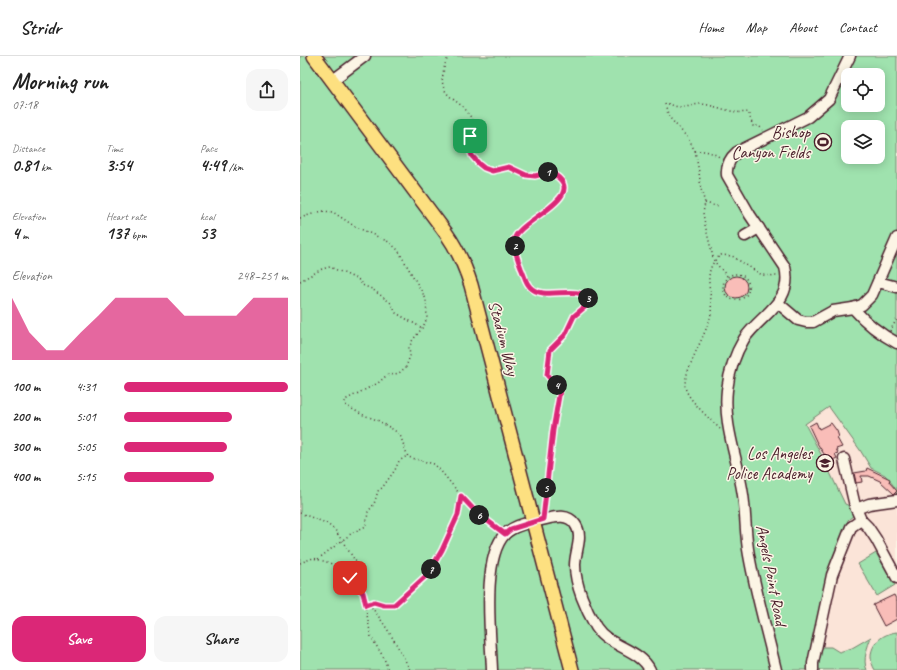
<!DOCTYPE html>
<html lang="en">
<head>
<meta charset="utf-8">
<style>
  :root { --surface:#fff; --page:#f6f6f6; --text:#222; --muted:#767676; --line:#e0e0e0; --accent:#db2777 }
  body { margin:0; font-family:Caveat,sans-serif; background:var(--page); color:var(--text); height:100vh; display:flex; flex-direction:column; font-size:15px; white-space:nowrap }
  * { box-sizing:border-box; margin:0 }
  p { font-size:13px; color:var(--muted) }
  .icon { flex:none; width:22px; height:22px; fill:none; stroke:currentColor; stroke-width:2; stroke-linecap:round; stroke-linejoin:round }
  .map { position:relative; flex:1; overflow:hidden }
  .side { display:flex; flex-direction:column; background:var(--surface); width:300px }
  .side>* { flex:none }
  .fabs { position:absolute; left:541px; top:12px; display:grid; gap:8px }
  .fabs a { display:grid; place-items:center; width:44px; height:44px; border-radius:8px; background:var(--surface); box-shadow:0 2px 10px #0003; font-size:20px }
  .pin { position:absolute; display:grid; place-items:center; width:34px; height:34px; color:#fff; margin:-17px; border-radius:8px; box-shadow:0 2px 6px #0006 }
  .km { position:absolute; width:20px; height:20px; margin:-10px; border-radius:50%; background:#222; color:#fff; font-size:11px; line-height:20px; text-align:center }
  .round { display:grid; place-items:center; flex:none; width:42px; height:42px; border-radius:12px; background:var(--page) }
  .head { display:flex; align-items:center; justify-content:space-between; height:68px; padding:0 12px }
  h1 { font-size:22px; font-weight:700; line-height:30px }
  .stats { display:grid; grid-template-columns:repeat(3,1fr); gap:6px; height:68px; padding:4px 12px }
  .stats div { display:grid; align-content:center }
  .stats b { font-size:17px; font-weight:700 }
  .stats small { font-size:11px; font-weight:400 }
  .stats p { font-size:11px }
  .chart { height:112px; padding:8px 12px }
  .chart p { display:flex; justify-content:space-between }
  .chart svg { width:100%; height:72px; margin-top:4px; fill:var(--accent); opacity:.7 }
  .cta { display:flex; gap:8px; margin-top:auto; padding:8px 12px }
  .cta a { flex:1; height:46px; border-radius:12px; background:var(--accent); color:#fff; font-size:16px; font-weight:700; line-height:46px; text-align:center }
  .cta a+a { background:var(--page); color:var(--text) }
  ul { padding:0 12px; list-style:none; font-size:13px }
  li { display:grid; grid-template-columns:64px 48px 1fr; align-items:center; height:30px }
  li i { height:10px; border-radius:5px; background:var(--accent) }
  header { display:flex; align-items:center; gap:24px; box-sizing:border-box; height:56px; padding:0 20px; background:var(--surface); border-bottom:1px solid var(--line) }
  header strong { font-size:19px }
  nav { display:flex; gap:22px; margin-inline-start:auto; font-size:14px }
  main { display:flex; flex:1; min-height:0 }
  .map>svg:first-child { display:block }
  .built { fill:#fbe4d8 }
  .green { fill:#9fe2ae; stroke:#74806c; fill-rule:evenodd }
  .building { fill:#f9bdb8; stroke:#4a1f2b }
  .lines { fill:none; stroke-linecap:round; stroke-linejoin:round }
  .minor-casing { stroke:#4a1f2b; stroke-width:13 }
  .major-casing { stroke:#4a1f2b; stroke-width:16 }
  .path { stroke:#4a1f2b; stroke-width:1.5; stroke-dasharray:1 3; stroke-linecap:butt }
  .minor { stroke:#fcf5e5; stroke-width:10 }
  .major { stroke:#fde080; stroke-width:13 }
  .route-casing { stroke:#fff; stroke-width:8 }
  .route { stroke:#db2777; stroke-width:5 }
  .labels { text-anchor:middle; stroke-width:3; stroke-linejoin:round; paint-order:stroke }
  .poi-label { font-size:17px; fill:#4a1f2b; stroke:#fcf5e5; text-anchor:end }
  .street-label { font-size:17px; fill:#4a1f2b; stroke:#fcf5e5 }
</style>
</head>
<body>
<header>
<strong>Stridr</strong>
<nav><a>Home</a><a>Map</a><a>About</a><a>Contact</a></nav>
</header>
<main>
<section class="side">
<div class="head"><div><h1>Morning run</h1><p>07:18</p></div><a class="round"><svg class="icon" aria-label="share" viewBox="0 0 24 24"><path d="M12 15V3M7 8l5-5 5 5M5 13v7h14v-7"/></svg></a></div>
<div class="stats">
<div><p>Distance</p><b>0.81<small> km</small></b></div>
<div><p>Time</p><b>3:54</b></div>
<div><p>Pace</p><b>4:49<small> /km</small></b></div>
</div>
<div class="stats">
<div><p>Elevation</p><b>4<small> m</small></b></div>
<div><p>Heart rate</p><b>137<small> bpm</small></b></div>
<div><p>kcal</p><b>53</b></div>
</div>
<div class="chart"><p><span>Elevation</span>248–251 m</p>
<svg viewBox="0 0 160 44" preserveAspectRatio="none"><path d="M0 44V6L10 27L20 38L30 38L40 27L50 17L60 6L70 6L80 6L90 6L100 17L110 17L120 17L130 17L140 6L150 6L160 6V44z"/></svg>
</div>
<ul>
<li><b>100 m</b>4:31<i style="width:100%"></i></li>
<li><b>200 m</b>5:01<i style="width:66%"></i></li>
<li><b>300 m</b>5:05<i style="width:63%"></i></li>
<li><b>400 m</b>5:15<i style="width:55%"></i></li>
</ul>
<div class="cta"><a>Save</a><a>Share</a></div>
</section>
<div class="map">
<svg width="597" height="614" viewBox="0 0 597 614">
  <rect width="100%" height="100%" fill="#fcf5e5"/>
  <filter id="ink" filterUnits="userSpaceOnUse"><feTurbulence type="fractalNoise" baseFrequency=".025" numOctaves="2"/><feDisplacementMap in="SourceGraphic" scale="8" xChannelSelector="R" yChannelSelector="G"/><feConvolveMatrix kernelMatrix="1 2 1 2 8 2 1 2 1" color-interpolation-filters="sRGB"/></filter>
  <g filter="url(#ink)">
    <polygon class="built" points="516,272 597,315 597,614 502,614 464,500"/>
    <g class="green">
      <path d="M 0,0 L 597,0 L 597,438 L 593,429 L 585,419 L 571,412 L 560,394 L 529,351 L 505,368 L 522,400 L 545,448 L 552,451 L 554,459 L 548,464 L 529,517 L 508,614 L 0,614 ZM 548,19 L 578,19 L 578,49 L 548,49 ZM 548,71 L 578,71 L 578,101 L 548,101 Z"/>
      <polygon points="576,497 595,529 577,540 558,508"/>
      <path d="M 597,576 L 597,614 L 575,614 C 564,596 577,578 597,576 Z"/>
      <path d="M 571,581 C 568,590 562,604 567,614 L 516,614 L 520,591 L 531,591 L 539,596 L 552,592 Z"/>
    </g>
    <g class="building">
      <circle cx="436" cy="231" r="11"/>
      <polygon points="516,366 519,373 531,367 537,375 539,381 537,382 542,391 536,393 538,397 535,398 537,402 529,406 517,387 509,370"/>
      <polygon points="567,412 590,423 589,426 597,435 594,438 580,425 569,420 561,420 562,426 556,427 554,417 566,415"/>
      <polygon points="594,539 597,545 597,563 584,570 573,549"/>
    </g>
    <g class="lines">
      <defs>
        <g id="minor">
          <polyline points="33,24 65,0"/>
          <polyline points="445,180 459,172"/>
          <polyline points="578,226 597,231"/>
          <path d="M 478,247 L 498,264 L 506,266 L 513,266 L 533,255 L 553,252 C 566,267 580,278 597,287"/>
          <polyline points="553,252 562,249 572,239 597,182"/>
          <polyline points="544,403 555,450 561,464"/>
          <polyline points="556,453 569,448 597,444"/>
          <path d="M 192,614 C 191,580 181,503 205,478 C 214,469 230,466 241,464 C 252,462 267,456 275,468 C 284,480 275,495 275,509 C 275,529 286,554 296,571 C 309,591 340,593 350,614"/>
          <path d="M 476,614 C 467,576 456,538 449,499 C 445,479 446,459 443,439 C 438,404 423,369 427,334 C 429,317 435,298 444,283 C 461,258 494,246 485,211 L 450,159 L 427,119 C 426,109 430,102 437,96 L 508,61 L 529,43 L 550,0"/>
          <polyline points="513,614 513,607 532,519 551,471 561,464 568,471 576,483 597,522"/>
        </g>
        <path id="major" d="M 14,0 L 146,177 C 158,194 165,210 171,229 L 272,614"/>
      </defs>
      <use href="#minor" class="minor-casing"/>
      <use href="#major" class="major-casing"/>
      <g class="path">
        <path d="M 149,0 C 145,6 144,11 143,18 C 138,45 166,43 172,65 C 173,72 169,82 168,89 L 179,108 L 192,115 L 209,111 L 226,119 L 235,120 L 250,116 C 296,140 215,164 214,185 C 214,194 218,204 221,212 C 224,218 225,226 230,231 C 244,246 279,227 289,244 L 286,249 L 274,260 L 265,279 L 251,294 L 247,319 L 260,334 L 253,374 L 243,455"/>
        <path d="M 395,95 C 405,94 412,96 421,102"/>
        <polyline points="405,147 416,150 420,149"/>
        <polyline points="0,162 22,155 33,156 54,170 89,186 98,194 126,243 127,262 123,271 112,285 109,292 110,300 106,311 99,317 86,320 78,327 45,344 45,349 61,358 77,364 94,374 100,379 108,401 134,408 140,414 168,448 198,474"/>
        <circle cx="436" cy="231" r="13"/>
        <path d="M 427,220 L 414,205 L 405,169 L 403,157 L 405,147 L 401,133 L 399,116 L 395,95 L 387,81 L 369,61 L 365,48 C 370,47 374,51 380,51 C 387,52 395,48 401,48 C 416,49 434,59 448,56 L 453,70 L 459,70 L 463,74"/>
        <polyline points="0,225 22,213 30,211 59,224 62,229 72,233 91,247 96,257 122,272"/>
        <polyline points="590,275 597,263"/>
        <path d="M 420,373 C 410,363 388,344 385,331 C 383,317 406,278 410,262 C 416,240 398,216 421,199 L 432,200 L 462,219 L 477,220"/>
        <polyline points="0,457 26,467 35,474 58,509 63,535"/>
        <polyline points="18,503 52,477 66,470 68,456 74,448 78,435 82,432 95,414 99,405 107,400"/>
        <polyline points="0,507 13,502 30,507 50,522 63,537 71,581 84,602 88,614"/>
        <path d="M 69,548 C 86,569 98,590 110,614"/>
        <polyline points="66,549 74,546 84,549 94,549 128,518 141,494 157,459 161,440"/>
      </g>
      <use href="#minor" class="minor"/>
      <use href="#major" class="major"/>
    </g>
  </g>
  <g class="lines" filter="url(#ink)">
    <defs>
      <path id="route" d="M 50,522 L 63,537 L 66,549 L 74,546 L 84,549 L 94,549 L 128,518 L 142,494 L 158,459 L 161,440 L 176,456 L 205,478 L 211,473 L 243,463 L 253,374 L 260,334 L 247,319 L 250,294 L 265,279 L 274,260 L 286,250 L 289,244 C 278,227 244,246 230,231 C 225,226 224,218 221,212 C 218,204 214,194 214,185 C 215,164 296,140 250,116 L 235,120 L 226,119 L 209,111 L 192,115 L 184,112 L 179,108 L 172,100 L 168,89 L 170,80"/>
    </defs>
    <use href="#route" class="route-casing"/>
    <use href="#route" class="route"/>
  </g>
  <defs>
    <symbol id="stadium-ring" viewBox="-11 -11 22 22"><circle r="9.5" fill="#fcf5e5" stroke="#4a1f2b" stroke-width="1.5"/><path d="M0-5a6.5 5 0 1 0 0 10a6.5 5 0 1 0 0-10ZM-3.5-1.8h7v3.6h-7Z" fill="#4a1f2b"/></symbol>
    <symbol id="school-ring" viewBox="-11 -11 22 22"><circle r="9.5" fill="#fcf5e5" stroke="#4a1f2b" stroke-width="1.5"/><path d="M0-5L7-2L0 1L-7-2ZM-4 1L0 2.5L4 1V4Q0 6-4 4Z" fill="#4a1f2b"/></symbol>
  </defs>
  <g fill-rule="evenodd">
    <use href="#stadium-ring" x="513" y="76" width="20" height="20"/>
    <use href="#school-ring" x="515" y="397" width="20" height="20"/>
  </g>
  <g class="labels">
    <g class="poi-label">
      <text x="510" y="82">Bishop<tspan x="510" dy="20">Canyon Fields</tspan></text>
      <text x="512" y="403">Los Angeles<tspan x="512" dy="20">Police Academy</tspan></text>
    </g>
    <g class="street-label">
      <text transform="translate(204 282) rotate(75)" y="6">Stadium Way</text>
      <text transform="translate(472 519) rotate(79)" y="6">Angels Point Road</text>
    </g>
  </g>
</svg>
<div class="fabs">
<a><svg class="icon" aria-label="locate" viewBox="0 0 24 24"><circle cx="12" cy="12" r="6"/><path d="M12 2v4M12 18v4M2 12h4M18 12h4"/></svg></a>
<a><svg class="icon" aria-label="layers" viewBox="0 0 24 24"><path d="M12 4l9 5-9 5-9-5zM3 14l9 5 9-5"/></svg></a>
</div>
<div class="pin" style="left:170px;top:80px;background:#1e9e55"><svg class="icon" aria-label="arrive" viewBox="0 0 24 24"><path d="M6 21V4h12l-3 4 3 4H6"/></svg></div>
<div class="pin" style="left:50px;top:522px;background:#d93025"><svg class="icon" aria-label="check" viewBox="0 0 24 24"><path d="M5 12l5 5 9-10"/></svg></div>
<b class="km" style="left:248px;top:116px">1</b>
<b class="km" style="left:215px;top:190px">2</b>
<b class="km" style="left:288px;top:242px">3</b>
<b class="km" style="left:257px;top:329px">4</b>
<b class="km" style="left:246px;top:432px">5</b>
<b class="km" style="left:179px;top:459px">6</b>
<b class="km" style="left:131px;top:513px">7</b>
</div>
</main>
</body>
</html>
